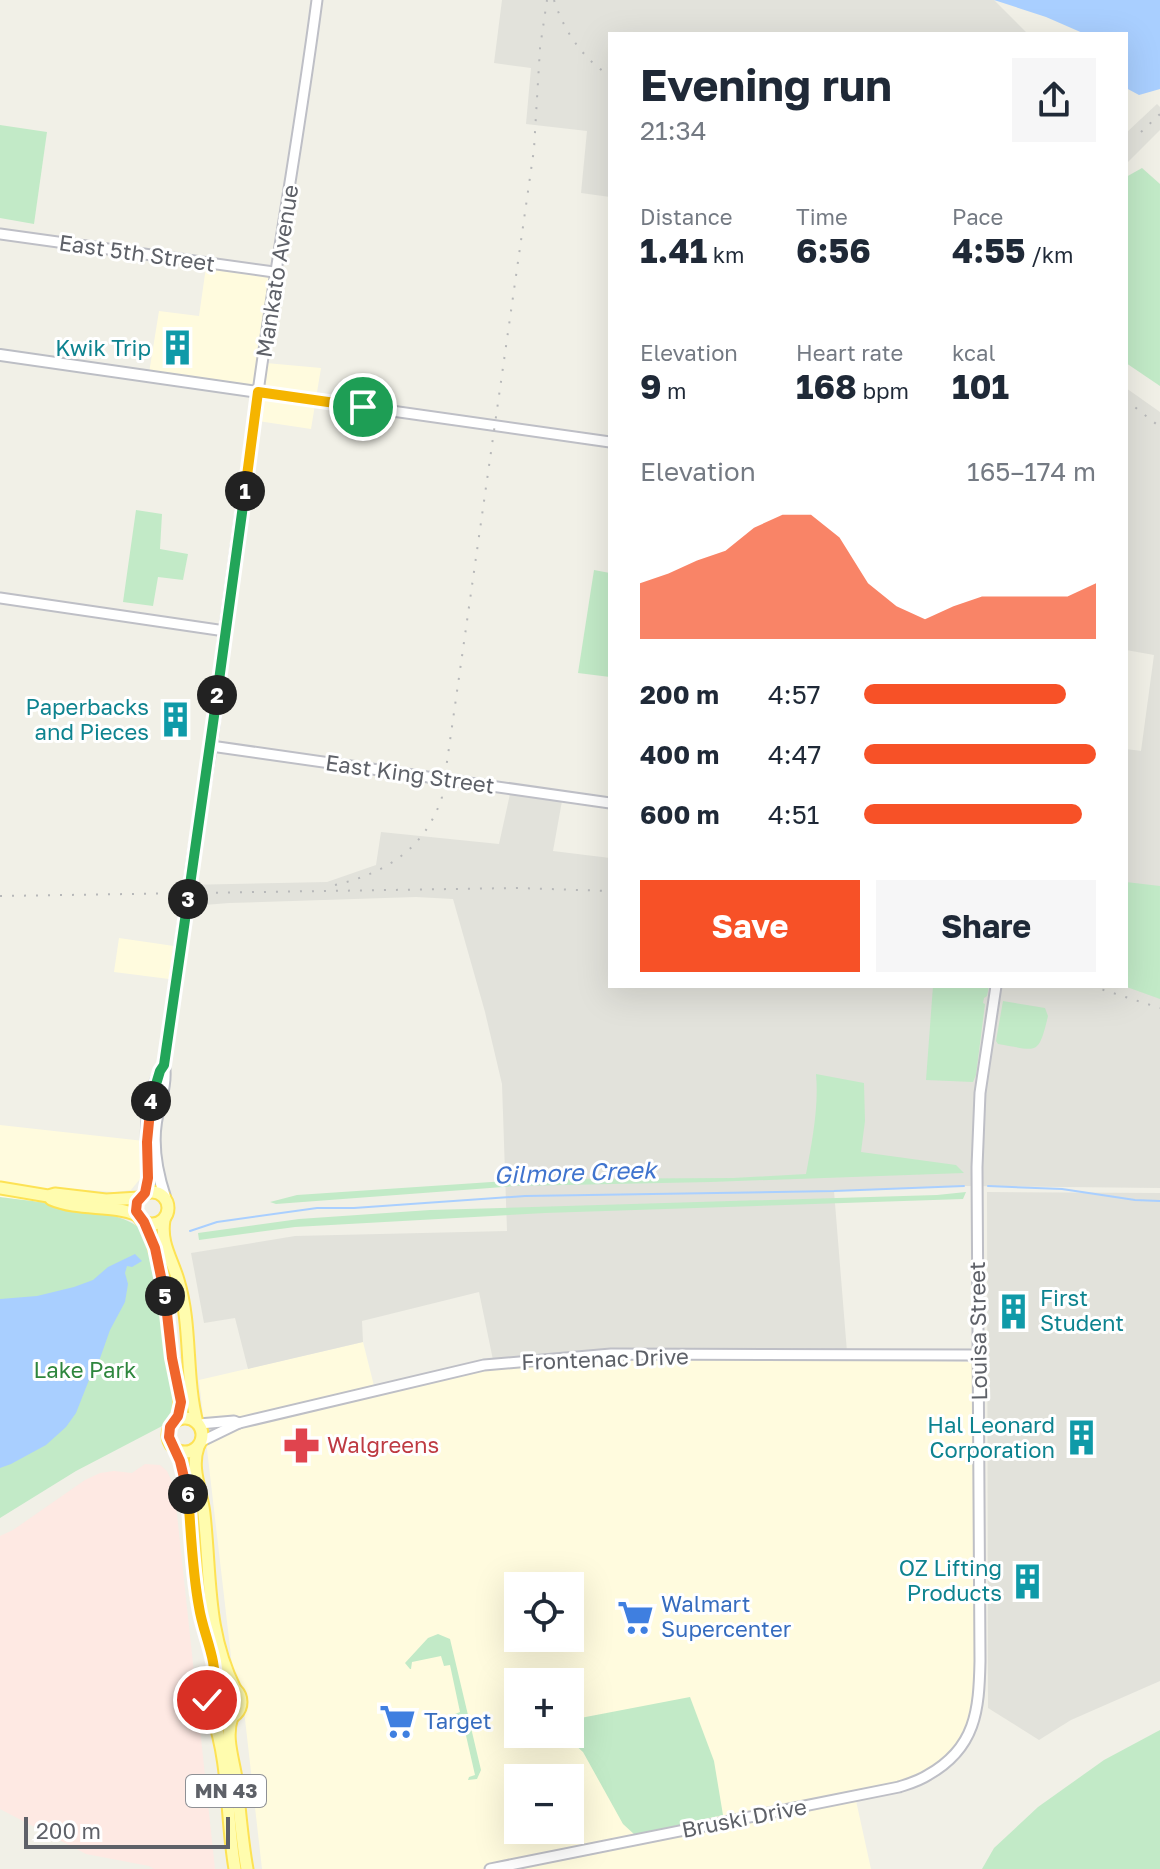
<!DOCTYPE html>
<html lang="en">
<head>
<meta charset="utf-8">
<style>
  :root { --surface:#fff; --page:#f6f6f7; --text:#1f2937; --muted:#747a83; --accent:#f75127 }
  body { margin:0; font-family:"Golos Text",sans-serif; background:var(--page); color:var(--text); height:100vh; display:flex; flex-direction:column; font-size:30px; white-space:nowrap }
  * { box-sizing:border-box; margin:0 }
  p { font-size:26px; color:var(--muted) }
  .icon { flex:none; width:44px; height:44px; fill:none; stroke:currentColor; stroke-width:2; stroke-linecap:round; stroke-linejoin:round }
  .map { position:relative; flex:1; overflow:hidden }
  .drawer { position:absolute; left:608px; top:32px; width:520px; height:956px; display:flex; flex-direction:column; background:var(--surface); border-radius:0px; box-shadow:0 8px 32px #0002 }
  .drawer>* { flex:none }
  .fabs { position:absolute; left:504px; top:1572px; display:grid; gap:16px }
  .fabs a { display:grid; place-items:center; width:80px; height:80px; border-radius:0px; background:var(--surface); box-shadow:0 8px 32px #0002; font-size:40px }
  .scale { position:absolute; left:24px; bottom:20px; width:206px; box-sizing:border-box; padding-left:8px; border:4px solid #5e6168; border-top:0; font-size:22px; line-height:28px; white-space:nowrap; color:#5e6168; -webkit-text-stroke:6px #fff; paint-order:stroke }
  .pin { position:absolute; display:grid; place-items:center; width:68px; height:68px; color:#fff; margin:-34px; border:4px solid #fff; border-radius:50%; box-shadow:0 2px 8px #0007 }
  .km { position:absolute; width:40px; height:40px; margin:-20px; border-radius:50%; background:#222; color:#fff; font-size:22px; line-height:40px; text-align:center }
  .round { display:grid; place-items:center; flex:none; width:84px; height:84px; border-radius:0px; background:var(--page) }
  .headline { display:flex; align-items:center; justify-content:space-between; height:136px; padding:0 32px }
  h1 { font-size:44px; font-weight:700; line-height:60px }
  .figures { display:grid; grid-template-columns:repeat(3,1fr); gap:12px; height:136px; padding:8px 32px }
  .figures div { display:grid; align-content:center }
  .figures b { font-size:34px; font-weight:700 }
  .figures small { font-size:22px; font-weight:400 }
  .figures p { font-size:22px }
  .chart { height:224px; padding:16px 32px }
  .chart p { display:flex; justify-content:space-between }
  .chart svg { width:100%; height:144px; margin-top:8px; fill:var(--accent); opacity:.7 }
  .primary-button { display:flex; gap:16px; margin-top:auto; padding:16px 32px }
  .primary-button a { flex:1; height:92px; border-radius:0px; background:var(--accent); color:#fff; font-size:32px; font-weight:700; line-height:92px; text-align:center }
  .primary-button a+a { background:var(--page); color:var(--text) }
  ul { padding:0 32px; list-style:none; font-size:26px }
  li { display:grid; grid-template-columns:128px 96px 1fr; align-items:center; height:60px }
  li i { height:20px; border-radius:10px; background:var(--accent) }
  .map>svg:first-child { display:block }
  .commercial { fill:#fffbde; fill-rule:evenodd }
  .industrial { fill:#e2e2db }
  .medical { fill:#fee9e3 }
  .green { fill:#c2eac7 }
  .water { fill:#a9cfff }
  .lines { fill:none; stroke-linecap:round; stroke-linejoin:round }
  .stream { stroke:#a9cfff; stroke-width:2 }
  .tertiary-casing { stroke:#bebfc6; stroke-width:13 }
  .secondary-casing { stroke:#bcbec5; stroke-width:14 }
  .primary-casing { stroke:#fde254; stroke-width:15 }
  .tertiary { stroke:#fff; stroke-width:9 }
  .secondary { stroke:#fff; stroke-width:10 }
  .primary { stroke:#fffcae; stroke-width:11 }
  .rail { stroke:#b7b8b9; stroke-width:2; stroke-dasharray:2 10; stroke-linecap:butt }
  .split-1-casing { stroke:#fff; stroke-width:16 }
  .split-2-casing { stroke:#fff; stroke-width:16 }
  .split-3-casing { stroke:#fff; stroke-width:16 }
  .split-4-casing { stroke:#fff; stroke-width:16 }
  .split-5-casing { stroke:#fff; stroke-width:16 }
  .split-6-casing { stroke:#fff; stroke-width:16 }
  .split-7-casing { stroke:#fff; stroke-width:16 }
  .split-1 { stroke:#f5b400; stroke-width:10 }
  .split-2 { stroke:#22a559; stroke-width:10 }
  .split-3 { stroke:#22a559; stroke-width:10 }
  .split-4 { stroke:#22a559; stroke-width:10 }
  .split-5 { stroke:#f0652b; stroke-width:10 }
  .split-6 { stroke:#f0652b; stroke-width:10 }
  .split-7 { stroke:#f5b400; stroke-width:10 }
  .labels { text-anchor:middle; stroke-width:6; stroke-linejoin:round; paint-order:stroke }
  .shield { fill:#fff; stroke:#8e9095; stroke-width:2 }
  .shield-label { font-size:20px; font-weight:bold; fill:#5e6168 }
  .street-label { font-size:22px; fill:#5e6168; stroke:#fff }
  .culture-label { font-size:22px; fill:#0d838f; stroke:#fff; text-anchor:end }
  .park-label { font-size:22px; fill:#2e863d; stroke:#fff }
  .health-label { font-size:22px; fill:#be3a42; stroke:#fff; text-anchor:start }
  .shop-label { font-size:22px; fill:#366cbe; stroke:#fff; text-anchor:start }
  .water-label { font-size:24px; font-style:italic; fill:#4074ce; stroke:#fff }
</style>
</head>
<body>
<div class="map">
<svg width="1160" height="1869" viewBox="0 0 1160 1869">
  <rect width="100%" height="100%" fill="#f1f0e7"/>
  <g class="commercial">
    <polygon points="207,260 277,270 266,363 321,368 311,429 258,421 262,389 149,373 159,311 199,316"/>
    <polygon points="119,938 174,946 169,979 114,972"/>
    <polygon points="0,1125 144,1141 144,1167 140,1179 131,1190 115,1192 88,1190 69,1207 0,1197"/>
    <path d="M 363,1342 L 375,1390 L 484,1365 L 611,1354 L 978,1362 L 979,1698 L 961,1746 L 928,1776 L 855,1796 L 871,1869 L 262,1869 L 245,1719 L 240,1685 L 233,1674 L 229,1639 L 199,1380 ZM 518,1586 L 570,1586 L 570,1638 L 518,1638 ZM 518,1682 L 570,1682 L 570,1734 L 518,1734 ZM 518,1778 L 570,1778 L 570,1830 L 518,1830 Z"/>
  </g>
  <g class="industrial">
    <polygon points="502,0 994,0 1028,34 610,34 610,197 581,193 587,131 526,124 531,68 494,63"/>
    <polygon points="1157,104 1160,107 1160,130 1126,164 1126,133"/>
    <polygon points="1126,388 1160,412 1160,1188 964,1186 834,1191 847,1352 493,1360 479,1292 362,1321 363,1342 248,1369 235,1318 204,1323 191,1253 295,1236 507,1231 502,1084 485,1012 453,899 416,897 229,903 180,907 183,885 327,882 376,865 381,832 499,844 510,794 562,801 553,851 610,858 610,986 1126,986 1126,749 1141,751 1154,655 1126,650"/>
    <polygon points="987,1192 1160,1193 1160,1681 1071,1720 1039,1740 988,1708"/>
  </g>
  <polygon class="medical" points="145,1464 160,1465 167,1471 174,1486 215,1869 154,1869 149,1866 86,1854 0,1809 0,1536 13,1530 85,1480 100,1473 114,1471 132,1473"/>
  <g class="green">
    <polygon points="0,125 47,132 34,224 0,218"/>
    <polygon points="1142,168 1160,184 1160,386 1126,363 1126,177"/>
    <polygon points="136,510 162,514 160,549 188,554 183,580 158,577 153,606 123,602"/>
    <polygon points="594,570 610,573 610,677 578,673"/>
    <polygon points="1126,882 1160,886 1160,999 1124,986 1126,986"/>
    <polygon points="933,986 989,986 987,996 984,998 983,1003 985,1004 976,1075 973,1082 926,1080"/>
    <path d="M 1003,1001 L 1045,1008 L 1048,1016 C 1038,1058 1037,1050 998,1044 L 996,1041 Z"/>
    <path d="M 816,1074 L 864,1083 L 865,1121 L 861,1152 L 956,1165 L 964,1173 L 711,1182 L 515,1186 L 276,1204 L 270,1202 L 297,1195 L 537,1179 L 733,1178 L 806,1174 C 812,1142 819,1106 816,1074 Z"/>
    <polygon points="966,1192 963,1199 545,1213 295,1227 199,1240 198,1233 299,1219 430,1210 937,1195"/>
    <path d="M 0,1197 C 29,1201 118,1209 138,1227 C 159,1246 170,1374 175,1407 L 173,1416 L 166,1424 L 76,1471 L 0,1518 Z"/>
    <polygon points="438,1634 450,1639 481,1770 477,1779 468,1780 469,1777 475,1775 462,1718 455,1718 455,1714 460,1712 450,1665 444,1666 441,1656 412,1662 411,1669 410,1669 405,1663 428,1638"/>
    <polygon points="690,1697 714,1761 723,1815 635,1835 623,1824 583,1752 573,1743 568,1734 570,1734 570,1720"/>
    <polygon points="1160,1730 1160,1869 982,1869 994,1848 1038,1807 1104,1760"/>
  </g>
  <g class="water">
    <polygon points="994,0 1160,0 1160,89 1139,95 1126,88 1126,34 1085,34 1046,17"/>
    <polygon points="135,1254 142,1261 132,1267 127,1266 125,1273 128,1284 125,1302 110,1330 98,1364 89,1380 76,1413 66,1427 46,1445 11,1464 0,1468 0,1299 37,1296 74,1287 93,1280 108,1267"/>
  </g>
  <g class="lines">
    <g class="stream">
      <polyline points="988,1186 1062,1189 1135,1200 1160,1201"/>
      <polyline points="190,1231 217,1222 317,1208 354,1208 525,1196 834,1191 964,1186"/>
    </g>
    <defs>
      <g id="tertiary">
        <path d="M 317,0 C 300,131 276,261 258,392 L 610,442"/>
        <polyline points="0,234 274,272"/>
        <polyline points="0,598 225,631"/>
        <polyline points="211,746 610,803"/>
        <polyline points="199,1424 234,1421 239,1423"/>
        <polyline points="202,1441 239,1423 484,1365 611,1354 978,1355"/>
        <path d="M 490,1869 L 899,1787 C 908,1784 919,1781 928,1775 C 976,1748 979,1710 980,1661 L 977,1167 L 980,1093 L 996,986"/>
      </g>
      <g id="secondary">
        <path d="M 0,355 L 258,392 L 225,631 L 211,746 L 193,858 L 164,1065 C 167,1084 159,1104 156,1122 C 152,1148 157,1173 165,1197"/>
        <path d="M 145,1193 C 149,1180 147,1168 147,1155 C 146,1127 147,1091 163,1067"/>
      </g>
      <g id="primary">
        <polyline points="0,1188 48,1196 55,1194 106,1200 139,1198"/>
        <circle cx="152" cy="1208" r="16"/>
        <path d="M 51,1199 C 79,1211 112,1204 137,1215"/>
        <path d="M 164,1220 C 160,1243 172,1259 178,1280 C 192,1326 185,1376 197,1423"/>
        <path d="M 144,1222 C 165,1265 166,1312 172,1358 C 175,1380 185,1399 176,1420"/>
        <circle cx="185" cy="1435" r="17"/>
        <path d="M 198,1447 C 190,1469 202,1492 204,1514 C 211,1577 206,1631 235,1689"/>
        <path d="M 175,1449 C 196,1494 190,1548 197,1596 C 201,1626 218,1659 214,1688"/>
        <circle cx="224" cy="1702" r="17"/>
        <path d="M 212,1714 C 230,1763 226,1818 235,1869"/>
        <path d="M 232,1717 C 224,1739 235,1763 237,1786 C 240,1814 242,1842 247,1869"/>
      </g>
    </defs>
    <use href="#tertiary" class="tertiary-casing"/>
    <use href="#secondary" class="secondary-casing"/>
    <use href="#primary" class="primary-casing"/>
    <use href="#tertiary" class="tertiary"/>
    <use href="#secondary" class="secondary"/>
    <use href="#primary" class="primary"/>
    <g class="rail">
      <path d="M 554,0 C 564,31 582,58 610,76"/>
      <polyline points="1141,132 1160,114"/>
      <polyline points="1126,400 1160,427"/>
      <path d="M 335,885 C 386,873 425,849 442,797 L 534,149 L 540,48 L 547,0"/>
      <polyline points="0,896 518,888 610,891"/>
      <polyline points="1091,986 1160,1008"/>
    </g>
  </g>
  <g class="lines">
    <defs>
      <polyline id="split-1" points="245,491 258,392 363,407"/>
      <polyline id="split-2" points="217,695 245,491"/>
      <polyline id="split-3" points="188,899 217,695"/>
      <polyline id="split-4" points="151,1101 160,1071 164,1065 188,899"/>
      <polyline id="split-5" points="151,1101 147,1142 148,1178 145,1193 137,1202 136,1211 144,1222 155,1248 165,1296"/>
      <polyline id="split-6" points="165,1296 172,1358 181,1402 178,1416 170,1427 169,1437 180,1461 188,1494"/>
      <path id="split-7" d="M 188,1494 C 191,1531 192,1570 199,1607 C 203,1634 218,1660 214,1688 L 210,1692 L 207,1700"/>
    </defs>
    <use href="#split-1" class="split-1-casing"/>
    <use href="#split-2" class="split-2-casing"/>
    <use href="#split-3" class="split-3-casing"/>
    <use href="#split-4" class="split-4-casing"/>
    <use href="#split-5" class="split-5-casing"/>
    <use href="#split-6" class="split-6-casing"/>
    <use href="#split-7" class="split-7-casing"/>
    <use href="#split-1" class="split-1"/>
    <use href="#split-2" class="split-2"/>
    <use href="#split-3" class="split-3"/>
    <use href="#split-4" class="split-4"/>
    <use href="#split-5" class="split-5"/>
    <use href="#split-6" class="split-6"/>
    <use href="#split-7" class="split-7"/>
  </g>
  <defs>
    <symbol id="building-bare" viewBox="-9 -9 18 18"><path d="M-4-6H4V6H1V3H-1V6H-4ZM-2.5-4.3h1.7v1.8h-1.7ZM.8-4.3h1.7v1.8H.8ZM-2.5-1h1.7V.8h-1.7ZM.8-1h1.7V.8H.8Z" fill="#0f9aa8" stroke="#fff" stroke-width="2.5" paint-order="stroke"/></symbol>
    <symbol id="pharmacy-bare" viewBox="-9 -9 18 18"><path d="M-2-6h4v4h4v4h-4v4h-4v-4h-4v-4h4Z" fill="#e0444e" stroke="#fff" stroke-width="2.5" paint-order="stroke"/></symbol>
    <symbol id="supermarket-bare" viewBox="-9 -9 18 18"><path d="M-6-5.5h2.5l.6 2H6L4.5 2H-2.5L-4.4-4H-6ZM-1.5 3.2a1.3 1.3 0 1 0 .1 0ZM3 3.2a1.3 1.3 0 1 0 .1 0Z" fill="#3f7fe0" stroke="#fff" stroke-width="2.5" paint-order="stroke"/></symbol>
  </defs>
  <g fill-rule="evenodd">
    <use href="#building-bare" x="152" y="322" width="51" height="51"/>
    <use href="#building-bare" x="150" y="694" width="51" height="51"/>
    <use href="#building-bare" x="988" y="1286" width="51" height="51"/>
    <use href="#building-bare" x="1056" y="1412" width="51" height="51"/>
    <use href="#pharmacy-bare" x="276" y="1420" width="51" height="51"/>
    <use href="#building-bare" x="1002" y="1556" width="51" height="51"/>
    <use href="#supermarket-bare" x="610" y="1592" width="51" height="51"/>
    <use href="#supermarket-bare" x="372" y="1696" width="51" height="51"/>
  </g>
  <g class="labels">
    <rect class="shield" x="186" y="1775" width="80" height="32" rx="6"/>
    <g class="shield-label">
      <text x="226" y="1798">MN 43</text>
    </g>
    <g class="street-label">
      <text transform="translate(137 253) rotate(8)" y="8">East 5th Street</text>
      <text transform="translate(277 271) rotate(-81)" y="8">Mankato Avenue</text>
      <text transform="translate(410 774) rotate(8)" y="8">East King Street</text>
      <text transform="translate(978 1331) rotate(-91)" y="8">Louisa Street</text>
      <text transform="translate(605 1359) rotate(-2)" y="8">Frontenac Drive</text>
      <text transform="translate(744 1818) rotate(-11)" y="8">Bruski Drive</text>
    </g>
    <g class="culture-label">
      <text x="151" y="356">Kwik Trip</text>
      <text x="149" y="715">Paperbacks<tspan x="149" dy="25">and Pieces</tspan></text>
      <text x="1040" y="1306" text-anchor="start">First<tspan x="1040" dy="25">Student</tspan></text>
      <text x="1055" y="1433">Hal Leonard<tspan x="1055" dy="25">Corporation</tspan></text>
      <text x="1002" y="1576">OZ Lifting<tspan x="1002" dy="25">Products</tspan></text>
    </g>
    <g class="park-label">
      <text x="85" y="1378">Lake Park</text>
    </g>
    <g class="health-label">
      <text x="327" y="1453">Walgreens</text>
    </g>
    <g class="shop-label">
      <text x="661" y="1612">Walmart<tspan x="661" dy="25">Supercenter</tspan></text>
      <text x="424" y="1729">Target</text>
    </g>
    <g class="water-label">
      <text transform="translate(575 1173) rotate(-2)" y="8">Gilmore Creek</text>
    </g>
  </g>
</svg>
<div class="fabs">
<a><svg class="icon" aria-label="locate" viewBox="0 0 24 24"><circle cx="12" cy="12" r="6"/><path d="M12 2v4M12 18v4M2 12h4M18 12h4"/></svg></a>
<a>+</a>
<a>−</a>
</div>
<div class="scale">200 m</div>
<div class="pin" style="left:363px;top:407px;background:#1e9e55"><svg class="icon" aria-label="arrive" viewBox="0 0 24 24"><path d="M6 21V4h12l-3 4 3 4H6"/></svg></div>
<div class="pin" style="left:207px;top:1700px;background:#d93025"><svg class="icon" aria-label="check" viewBox="0 0 24 24"><path d="M5 12l5 5 9-10"/></svg></div>
<b class="km" style="left:245px;top:491px">1</b>
<b class="km" style="left:217px;top:695px">2</b>
<b class="km" style="left:188px;top:899px">3</b>
<b class="km" style="left:151px;top:1101px">4</b>
<b class="km" style="left:165px;top:1296px">5</b>
<b class="km" style="left:188px;top:1494px">6</b>
<section class="drawer">
<div class="headline"><div><h1>Evening run</h1><p>21:34</p></div><a class="round"><svg class="icon" aria-label="share" viewBox="0 0 24 24"><path d="M12 15V3M7 8l5-5 5 5M5 13v7h14v-7"/></svg></a></div>
<div class="figures">
<div><p>Distance</p><b>1.41<small> km</small></b></div>
<div><p>Time</p><b>6:56</b></div>
<div><p>Pace</p><b>4:55<small> /km</small></b></div>
</div>
<div class="figures">
<div><p>Elevation</p><b>9<small> m</small></b></div>
<div><p>Heart rate</p><b>168<small> bpm</small></b></div>
<div><p>kcal</p><b>101</b></div>
</div>
<div class="chart"><p><span>Elevation</span>165–174 m</p>
<svg viewBox="0 0 160 44" preserveAspectRatio="none"><path d="M0 44V27L10 24L20 20L30 17L40 10L50 6L60 6L70 13L80 27L90 34L100 38L110 34L120 31L130 31L140 31L150 31L160 27V44z"/></svg>
</div>
<ul>
<li><b>200 m</b>4:57<i style="width:87%"></i></li>
<li><b>400 m</b>4:47<i style="width:100%"></i></li>
<li><b>600 m</b>4:51<i style="width:94%"></i></li>
</ul>
<div class="primary-button"><a>Save</a><a>Share</a></div>
</section>
</div>
</body>
</html>
